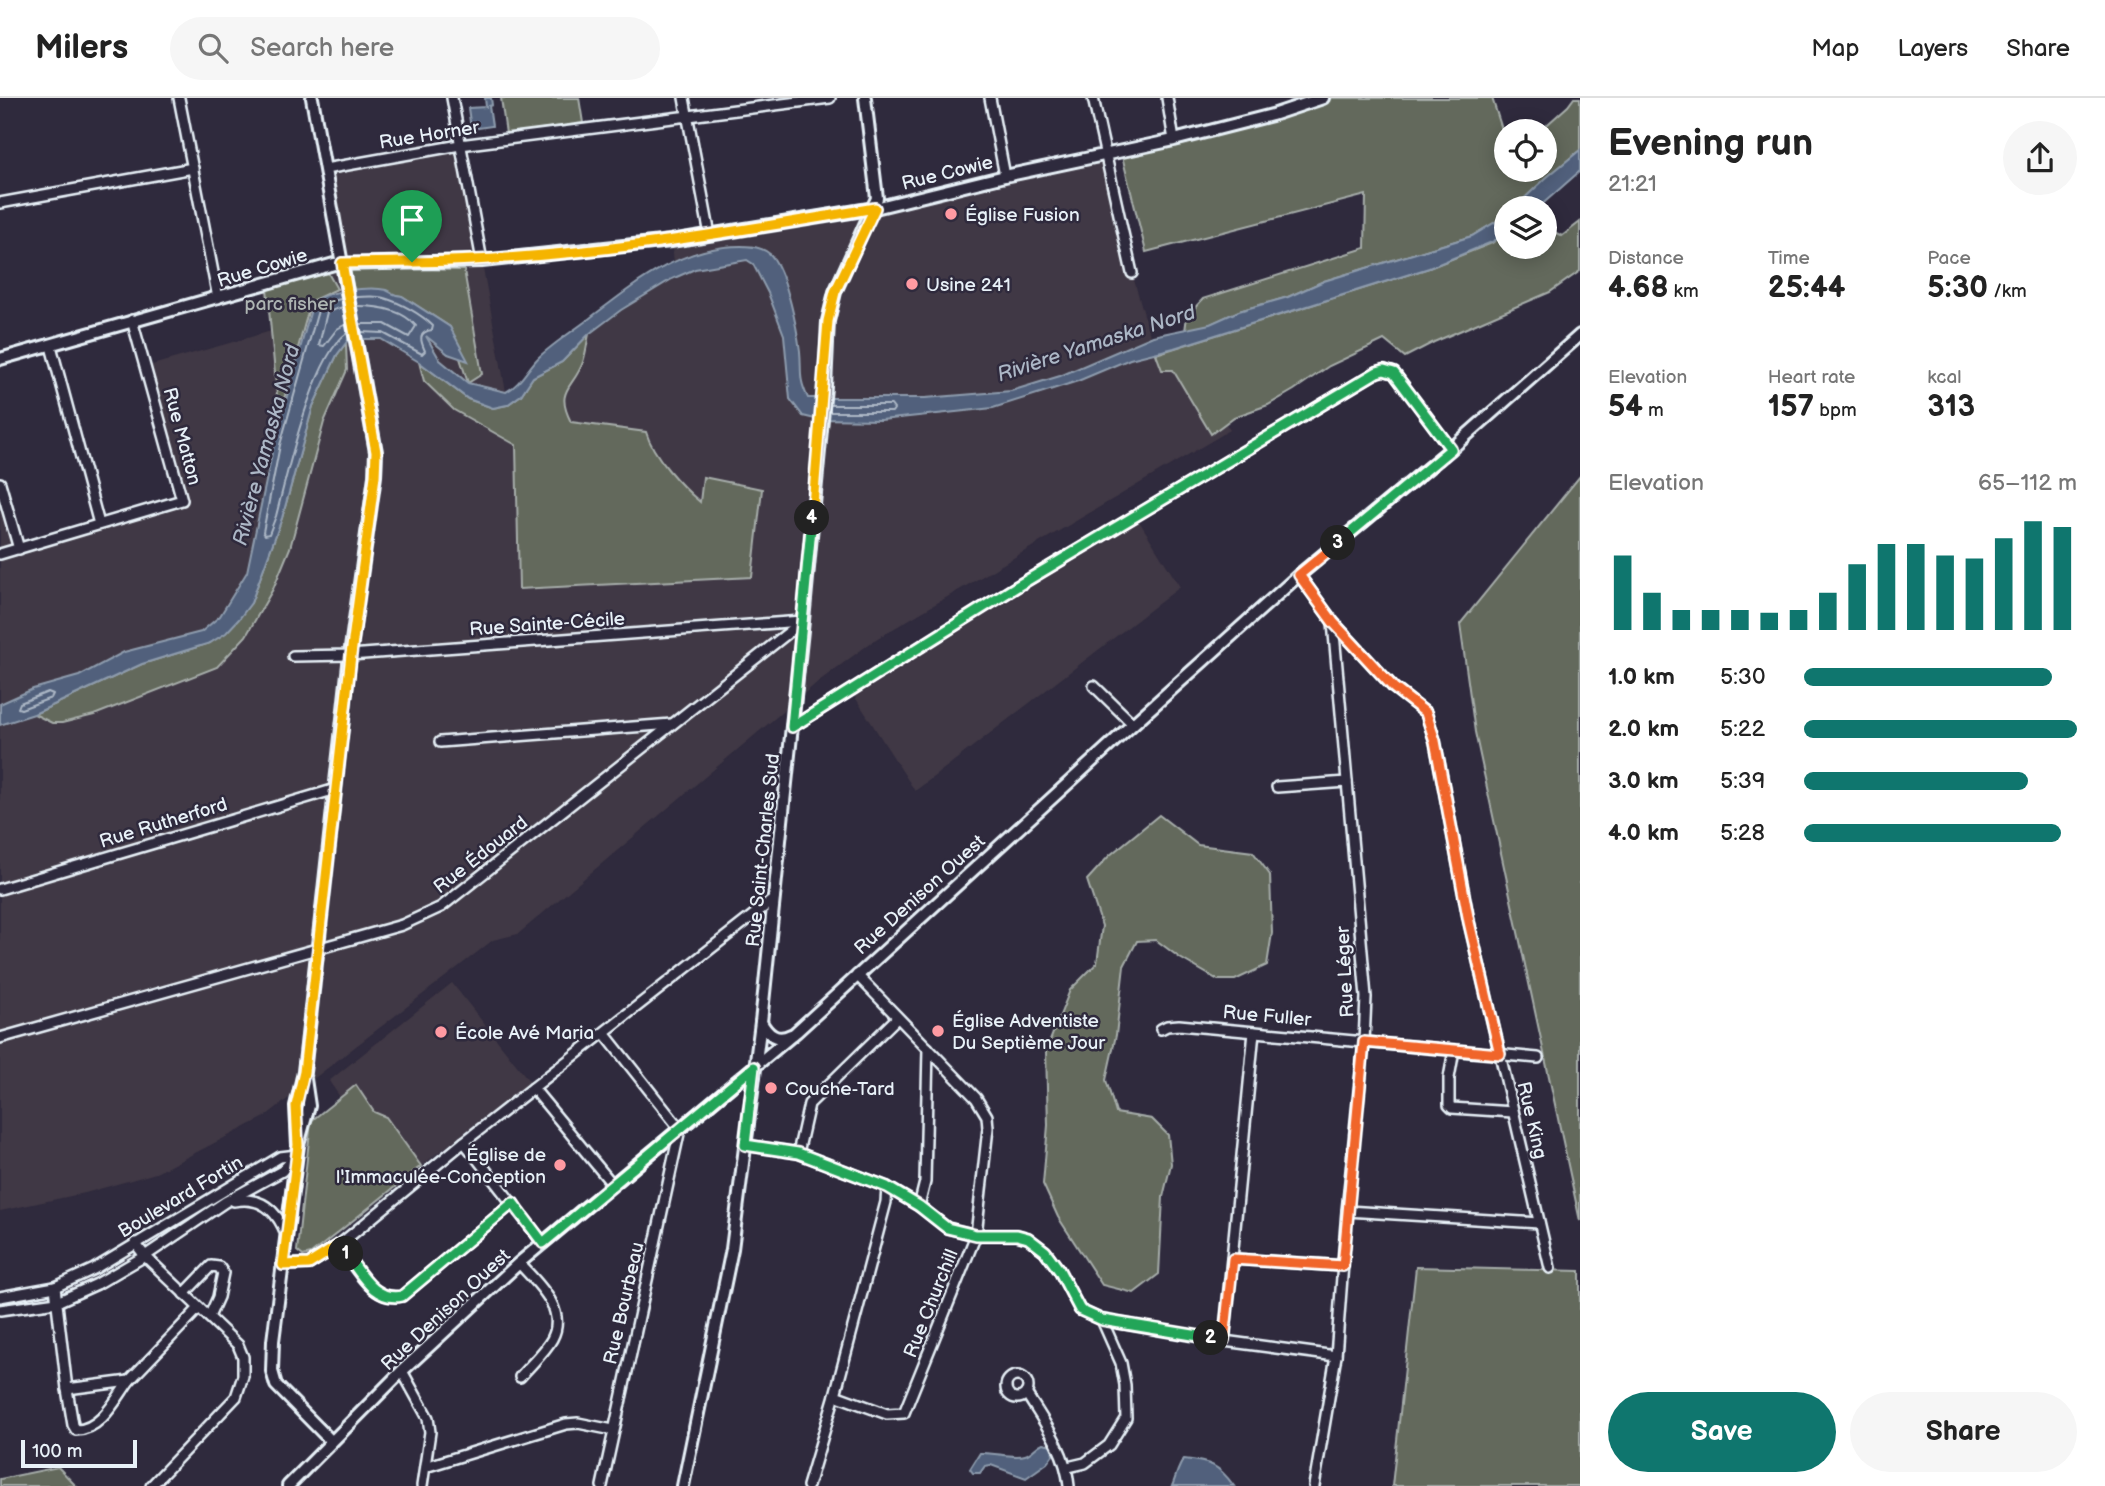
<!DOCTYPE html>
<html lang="en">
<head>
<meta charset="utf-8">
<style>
  :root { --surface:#fff; --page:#f6f6f6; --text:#222; --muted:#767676; --line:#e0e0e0; --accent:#0f766e }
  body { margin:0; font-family:"Balsamiq Sans",sans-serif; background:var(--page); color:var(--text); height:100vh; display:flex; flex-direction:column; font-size:26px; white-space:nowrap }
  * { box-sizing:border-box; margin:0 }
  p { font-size:23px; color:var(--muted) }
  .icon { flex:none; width:38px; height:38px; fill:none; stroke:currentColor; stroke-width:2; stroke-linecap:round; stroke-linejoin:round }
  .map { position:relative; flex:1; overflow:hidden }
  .sheet { display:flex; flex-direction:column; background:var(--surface); width:525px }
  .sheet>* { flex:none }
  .buttons { position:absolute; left:1494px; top:21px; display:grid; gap:14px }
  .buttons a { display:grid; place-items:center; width:63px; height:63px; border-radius:50%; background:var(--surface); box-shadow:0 4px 18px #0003; font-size:35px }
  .scale { position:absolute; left:21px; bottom:18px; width:116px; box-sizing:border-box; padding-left:7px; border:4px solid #e8f1f8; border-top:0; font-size:19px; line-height:24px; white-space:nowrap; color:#e8f1f8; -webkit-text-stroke:5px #2f2a3d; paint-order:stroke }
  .pin { position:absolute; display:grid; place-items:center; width:60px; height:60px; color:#fff; margin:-72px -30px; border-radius:50% 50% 50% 0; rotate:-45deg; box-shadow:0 0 7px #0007 }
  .pin .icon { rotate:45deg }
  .km { position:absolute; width:35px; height:35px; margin:-18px; border-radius:50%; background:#222; color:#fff; font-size:19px; line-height:35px; text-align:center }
  .round { display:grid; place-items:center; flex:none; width:74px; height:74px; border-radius:37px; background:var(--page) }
  .overview { display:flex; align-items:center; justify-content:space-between; height:119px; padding:0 28px }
  h1 { font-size:38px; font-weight:700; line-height:52px }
  .metrics { display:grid; grid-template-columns:repeat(3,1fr); gap:10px; height:119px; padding:7px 28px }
  .metrics div { display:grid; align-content:center }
  .metrics b { font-size:30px; font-weight:700 }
  .metrics small { font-size:19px; font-weight:400 }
  .metrics p { font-size:19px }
  .chart { height:196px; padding:14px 28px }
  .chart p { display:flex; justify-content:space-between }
  .chart svg { width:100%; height:126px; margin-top:7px; stroke:var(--accent); stroke-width:6 }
  .primary-button { display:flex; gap:14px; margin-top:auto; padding:14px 28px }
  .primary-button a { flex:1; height:80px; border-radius:42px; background:var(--accent); color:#fff; font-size:28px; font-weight:700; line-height:80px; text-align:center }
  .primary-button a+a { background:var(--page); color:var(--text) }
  ul { padding:0 28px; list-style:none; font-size:23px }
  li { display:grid; grid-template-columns:112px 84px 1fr; align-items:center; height:52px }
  li i { height:18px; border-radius:9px; background:var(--accent) }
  header { display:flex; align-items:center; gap:42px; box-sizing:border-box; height:98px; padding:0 35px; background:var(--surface); border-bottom:2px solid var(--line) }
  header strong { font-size:33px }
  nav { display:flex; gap:38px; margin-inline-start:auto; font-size:24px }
  .search { width:490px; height:63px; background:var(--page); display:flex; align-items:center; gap:18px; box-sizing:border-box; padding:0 24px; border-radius:38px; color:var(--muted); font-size:26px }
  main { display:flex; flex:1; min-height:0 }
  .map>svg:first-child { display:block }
  .built { fill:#403844 }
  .green { fill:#64695c; stroke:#a6adaa; stroke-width:2 }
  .water { fill:#51617b; stroke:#8d9bad; stroke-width:2 }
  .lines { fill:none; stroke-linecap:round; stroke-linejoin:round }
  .shore { stroke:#acb7c6; stroke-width:2 }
  .minor-casing { stroke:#e8f1f8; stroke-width:14 }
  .tertiary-casing { stroke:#e8f1f8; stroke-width:16 }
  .minor { stroke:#2f2a3d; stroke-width:9 }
  .tertiary { stroke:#2f2a3d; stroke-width:10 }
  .split-1-casing { stroke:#fff; stroke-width:14 }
  .split-2-casing { stroke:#fff; stroke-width:14 }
  .split-3-casing { stroke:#fff; stroke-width:14 }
  .split-4-casing { stroke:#fff; stroke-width:14 }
  .split-5-casing { stroke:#fff; stroke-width:14 }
  .split-1 { stroke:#f5b400; stroke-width:9 }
  .split-2 { stroke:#22a559; stroke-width:9 }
  .split-3 { stroke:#f0652b; stroke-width:9 }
  .split-4 { stroke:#22a559; stroke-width:9 }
  .split-5 { stroke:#f5b400; stroke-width:9 }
  .poi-dot { fill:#ff9aa2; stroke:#2f2a3d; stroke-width:2.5 }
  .labels { text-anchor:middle; stroke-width:5; stroke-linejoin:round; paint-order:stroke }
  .street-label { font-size:19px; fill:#e8f1f8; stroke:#2f2a3d }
  .poi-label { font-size:19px; fill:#e8f1f8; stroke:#2f2a3d; text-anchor:start }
  .park-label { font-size:19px; fill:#adb4b2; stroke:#2f2a3d }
  .water-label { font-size:21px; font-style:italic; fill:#acb7c6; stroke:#2f2a3d }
</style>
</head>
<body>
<header>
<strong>Milers</strong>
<div class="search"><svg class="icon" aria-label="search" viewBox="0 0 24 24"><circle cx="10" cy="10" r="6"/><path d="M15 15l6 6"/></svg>Search here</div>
<nav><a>Map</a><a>Layers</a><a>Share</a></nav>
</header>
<main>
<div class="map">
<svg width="1580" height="1388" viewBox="0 0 1580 1388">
  <rect width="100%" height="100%" fill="#2f2a3d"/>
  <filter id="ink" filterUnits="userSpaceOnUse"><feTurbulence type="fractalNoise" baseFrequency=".0143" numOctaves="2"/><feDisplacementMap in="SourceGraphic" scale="14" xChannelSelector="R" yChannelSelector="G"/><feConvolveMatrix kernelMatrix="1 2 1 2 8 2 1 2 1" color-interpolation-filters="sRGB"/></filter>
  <g filter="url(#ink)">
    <g class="built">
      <polygon points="460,47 506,294 517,288 539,259 640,182 674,163 671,143 824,117 1106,56 1132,175 1155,255 1174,250 1230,332 876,541 819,583 518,836 493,842 263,1020 156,1075 85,1095 0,1113 0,385 19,451 182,402 145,269 275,232 263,187 342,165 325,71"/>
      <polygon points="1139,423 1180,489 915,693 853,596"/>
      <polygon points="452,885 530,984 421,1068 386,1019 374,1014 356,987 340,999 329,983"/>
    </g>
    <g class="green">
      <polygon points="501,0 579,0 583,25 506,36"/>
      <polygon points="1324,0 1492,0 1507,47 1507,72 1545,72 1545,33 1540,33 1568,8 1574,0 1580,0 1580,52 1546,80 1514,110 1507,110 1507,117 1472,138 1324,183 1288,199 1239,213 1211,226 1185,233 1187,218 1203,201 1365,150 1366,97 1146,154 1121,54"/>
      <polygon points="1580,124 1580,173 1550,194 1434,244 1405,259 1384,242 1329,268 1294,292 1268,307 1234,319 1211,336 1173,272 1162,272 1156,256 1429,170 1492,145 1507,134 1507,149 1545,149 1545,129 1562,138"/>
      <polygon points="349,170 464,172 482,276 468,285 450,229 402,198 354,192"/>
      <polygon points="328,175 337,191 311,203 279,319 267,190"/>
      <path d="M 589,236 C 587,245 586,255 583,264 C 574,290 554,291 571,324 L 646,334 C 653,358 681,388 700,404 L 703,379 L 762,391 L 752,479 L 519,491 L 516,347 L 454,312 L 424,283 L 419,264 L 468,301 L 493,310 L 507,307 L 521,297 L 533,279 L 562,264 Z"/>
      <polygon points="346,245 347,272 324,324 290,450 273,491 246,538 217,569 94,617 62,625 52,625 34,616 142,566 210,545 251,505 282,420 313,308 337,257"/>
      <polygon points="1580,378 1580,1123 1475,634 1460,526"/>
      <polygon points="1159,717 1198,747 1253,754 1270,777 1272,835 1267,867 1235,882 1218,882 1180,860 1156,842 1137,843 1124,868 1116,937 1106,982 1116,1015 1152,1021 1168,1037 1171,1066 1163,1099 1159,1176 1134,1195 1102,1187 1058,1119 1043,1086 1048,1027 1046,953 1070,892 1097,865 1102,828 1087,782 1109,758"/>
      <polygon points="356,987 374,1014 386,1019 421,1068 311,1156 303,1158 297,1153 311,1023"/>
      <polygon points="1416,1169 1580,1173 1580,1388 1392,1388"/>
      <polygon points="58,1369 76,1388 0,1388 0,1381"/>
    </g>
    <g class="water">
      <polygon points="485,0 491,0 492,7 489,8 492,28 471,31 468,10 486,9"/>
      <polygon points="1580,52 1580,73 1538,110 1514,110 1546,80"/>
      <path d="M 1507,117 L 1507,134 L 1492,144 L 1429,170 L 1174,250 L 1130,261 L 1078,283 L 993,310 L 881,322 L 815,321 L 803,318 L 790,301 L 784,237 L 768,195 L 753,166 L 747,162 L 695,171 L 672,181 L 621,212 L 589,236 L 562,264 L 533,279 L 521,297 L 507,307 L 493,310 L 468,301 L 419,264 L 381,241 L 349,241 L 337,257 L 313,308 L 282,420 L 251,505 L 239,521 L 226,535 L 210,545 L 142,566 L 34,616 L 0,627 L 0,606 L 33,591 L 79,578 L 124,554 L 201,534 L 220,518 L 247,474 L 274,345 L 313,204 C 324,193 371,188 386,192 C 393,195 394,198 402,198 L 450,229 L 468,263 L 448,256 L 426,238 L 440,262 L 468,285 L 506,294 C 521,286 527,271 539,259 C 554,245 573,233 590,220 C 636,185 681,148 741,148 C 753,148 768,150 774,161 C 787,181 797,229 800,253 C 802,274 798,280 808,300 L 925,300 L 1011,293 L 1060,278 L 1153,238 L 1210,226 L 1239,213 L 1288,199 L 1324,183 L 1472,138 Z"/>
      <path d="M 1043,1345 L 1052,1347 L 1053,1357 L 1047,1365 L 1026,1380 L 991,1367 L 985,1368 L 980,1375 L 973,1375 L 970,1371 L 980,1355 C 994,1354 1014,1361 1025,1357 C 1033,1355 1035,1348 1043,1345 Z"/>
      <path d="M 1184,1361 C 1210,1364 1218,1366 1234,1388 L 1172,1388 C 1176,1379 1178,1368 1184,1361 Z"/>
    </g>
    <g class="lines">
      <g class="shore">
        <path d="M 355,199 C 364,199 376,197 384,200 C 401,205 421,216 433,228 L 432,232 C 418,234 420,242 425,253 L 422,256 L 383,235 L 361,234"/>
        <path d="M 341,201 L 323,205 L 319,209 L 280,347 L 263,434 L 265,437 L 269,436 L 276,418 C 287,376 313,258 347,235"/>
        <path d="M 357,208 C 378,208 402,211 416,228 L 409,239 L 385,226 L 360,226"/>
        <polyline points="343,209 327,214 319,247 324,248 337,231 346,226"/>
        <polyline points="830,314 892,314 894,311 891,307 830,307"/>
        <polygon points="48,594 53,596 51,600 21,611 18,610 20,605"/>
      </g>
      <defs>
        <g id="minor">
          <polyline points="179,0 218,200"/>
          <polyline points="452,0 482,163"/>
          <polyline points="684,0 710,137"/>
          <polyline points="990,0 1005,78"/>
          <polyline points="1093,0 1132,175"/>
          <polyline points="1167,0 1174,42"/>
          <polyline points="325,71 460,47 830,0"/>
          <polyline points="0,105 193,70"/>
          <polyline points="51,248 99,426"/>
          <polyline points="0,385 19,451"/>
          <polyline points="0,456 182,402 132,222"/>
          <polyline points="1299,477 1333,524 1394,590 1426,615 1435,643 1469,824 1550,1170"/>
          <polyline points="293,558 350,557 802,523"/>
          <polyline points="1094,588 1133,626"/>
          <polyline points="792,629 1016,489 1377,274 1384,272 1394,275 1451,351"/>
          <polyline points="440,644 672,626"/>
          <polyline points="1277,689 1347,684"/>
          <polyline points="0,791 336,691"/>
          <polyline points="1161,931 1167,928 1179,927 1538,960"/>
          <polyline points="0,940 402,827 441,809 803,523"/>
          <polyline points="1454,952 1449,980 1449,1007 1452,1010 1513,1014"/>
          <polyline points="533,990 613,1087"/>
          <polyline points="464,1044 543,1145"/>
          <polyline points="745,1047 798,1055 887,1089 919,1108 947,1130 976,1137 1017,1137 1028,1140 1045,1153 1059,1172 1080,1212 1102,1222 1121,1265 1125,1287 1126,1320 1109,1347 1085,1365 1068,1369"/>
          <polyline points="798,1055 809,1006 897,920"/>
          <path d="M 234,1103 C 260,1098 277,1112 286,1136"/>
          <polyline points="919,1108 925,1084 928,950"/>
          <polyline points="1347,1113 1539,1125"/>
          <polyline points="135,1145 145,1158 238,1247 243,1259 243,1278 236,1299 151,1388"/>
          <path d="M 339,1147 C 355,1168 372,1205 402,1198 L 513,1105"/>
          <polyline points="1233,1161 1343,1168"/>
          <path d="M 519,1165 C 537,1185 568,1211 552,1241 C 545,1254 530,1267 520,1279"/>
          <polyline points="283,1167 309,1166 339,1147 464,1044 774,801"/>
          <polyline points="55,1189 67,1291 129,1283 199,1210"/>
          <polyline points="184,1196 211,1168 219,1169 223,1175 218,1199 209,1219"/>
          <polyline points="0,1199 55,1189 94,1171 280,1059 297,1057"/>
          <polyline points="0,1212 57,1204 97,1186 145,1158 225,1104 282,1073 297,1057"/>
          <polyline points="1102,1222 1224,1243 1336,1258"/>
          <polyline points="1224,1243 1254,934"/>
          <polyline points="402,1273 428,1320 430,1334 422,1388"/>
          <circle cx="1017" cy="1289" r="11"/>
          <path d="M 67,1291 L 73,1327 L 76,1332 C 101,1332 116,1301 129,1283"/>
          <path d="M 1026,1295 C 1044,1324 1066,1353 1069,1388"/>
          <polyline points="835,1297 887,1316 904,1315 976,1137 988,1030 987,1018 976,1000 857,877"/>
          <polyline points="425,1369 566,1326 578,1325 613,1332"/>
          <polyline points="602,1388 680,1031 604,935"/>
          <polyline points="808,1388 835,1297 886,1104 887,1089"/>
          <polyline points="1314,1388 1336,1258 1347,1113 1364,944 1366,899 1333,524"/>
        </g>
        <g id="tertiary">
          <polyline points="0,261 334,166 482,163 671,143 875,110 1005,78 1174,42 1272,17 1323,0"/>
          <path d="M 761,924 C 768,937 777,944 791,937"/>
          <polyline points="305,981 309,1008 298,1047 273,1243 272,1273 276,1287 331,1343"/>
          <polyline points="298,1047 296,1008 304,974 350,557 375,378 376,354 312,0"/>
          <polyline points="288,1388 402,1273 519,1165 796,934 1133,626 1299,477 1451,351 1580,237"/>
          <polyline points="683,1388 732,1151 761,924 803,523 825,289 828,223 835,194 877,100 865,0"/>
        </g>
      </defs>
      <use href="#minor" class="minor-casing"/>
      <use href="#tertiary" class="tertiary-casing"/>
      <use href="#minor" class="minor"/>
      <use href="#tertiary" class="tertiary"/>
    </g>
  </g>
  <g class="lines" filter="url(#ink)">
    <defs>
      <polyline id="split-1" points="346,1156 339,1147 309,1166 283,1167 298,1047 296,1008 304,974 351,557 375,378 376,354 342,165 412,164"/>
      <path id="split-2" d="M 346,1156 C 361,1175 374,1204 402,1198 L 513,1105 L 543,1145 L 754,969 L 745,1047 L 798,1055 L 887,1089 L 919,1108 L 947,1130 L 976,1137 L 1017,1137 L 1028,1140 L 1045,1153 L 1059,1172 L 1080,1212 L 1102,1222 L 1211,1240"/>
      <polyline id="split-3" points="1211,1240 1224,1242 1233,1161 1343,1168 1364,944 1500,956 1469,824 1435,643 1426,615 1394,590 1333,524 1299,477 1338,445"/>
      <polyline id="split-4" points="812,420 792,629 1016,489 1377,274 1384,272 1394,275 1451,351 1338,445"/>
      <path id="split-5" d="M 412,164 C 568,162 722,136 875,110 L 835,194 L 828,223 L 812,420"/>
    </defs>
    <use href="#split-1" class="split-1-casing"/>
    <use href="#split-2" class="split-2-casing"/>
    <use href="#split-3" class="split-3-casing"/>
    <use href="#split-4" class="split-4-casing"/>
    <use href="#split-5" class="split-5-casing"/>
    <use href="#split-1" class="split-1"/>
    <use href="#split-2" class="split-2"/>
    <use href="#split-3" class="split-3"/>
    <use href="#split-4" class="split-4"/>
    <use href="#split-5" class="split-5"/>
  </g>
  <g class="poi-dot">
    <circle cx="951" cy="116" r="7"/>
    <circle cx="912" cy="186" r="7"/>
    <circle cx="938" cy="933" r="7"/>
    <circle cx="441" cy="934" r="7"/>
    <circle cx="771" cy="990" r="7"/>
    <circle cx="560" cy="1067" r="7"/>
  </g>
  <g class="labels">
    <g class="street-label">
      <text transform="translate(429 36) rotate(-9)" y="7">Rue Horner</text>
      <text transform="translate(947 74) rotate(-14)" y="7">Rue Cowie</text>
      <text transform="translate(262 169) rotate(-17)" y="7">Rue Cowie</text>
      <text transform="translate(183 338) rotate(75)" y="7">Rue Matton</text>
      <text transform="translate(547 525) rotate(-4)" y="7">Rue Sainte-Cécile</text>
      <text transform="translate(163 724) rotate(-17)" y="7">Rue Rutherford</text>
      <text transform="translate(762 752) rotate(-84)" y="7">Rue Saint-Charles Sud</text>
      <text transform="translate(480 756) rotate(-38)" y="7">Rue Édouard</text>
      <text transform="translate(919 796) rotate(-42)" y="7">Rue Denison Ouest</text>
      <text transform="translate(1344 874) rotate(-93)" y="7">Rue Léger</text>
      <text transform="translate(1267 917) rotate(5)" y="7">Rue Fuller</text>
      <text transform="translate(1533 1022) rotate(77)" y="7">Rue King</text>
      <text transform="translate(180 1098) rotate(-31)" y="7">Boulevard Fortin</text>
      <text transform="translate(623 1205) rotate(-77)" y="7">Rue Bourbeau</text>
      <text transform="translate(930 1205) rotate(-68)" y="7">Rue Churchill</text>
      <text transform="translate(445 1211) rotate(-43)" y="7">Rue Denison Ouest</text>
    </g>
    <g class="poi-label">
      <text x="965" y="123">Église Fusion</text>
      <text x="926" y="193">Usine 241</text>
      <text x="952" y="929">Église Adventiste<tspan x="952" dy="22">Du Septième Jour</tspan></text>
      <text x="455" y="941">École Avé Maria</text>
      <text x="785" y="997">Couche-Tard</text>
      <text x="546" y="1063" text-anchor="end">Église de<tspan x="546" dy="22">l'Immaculée-Conception</tspan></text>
    </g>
    <g class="park-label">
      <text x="290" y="212">parc fisher</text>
    </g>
    <g class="water-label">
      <text transform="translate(1096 245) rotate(-18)" y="7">Rivière Yamaska Nord</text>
      <text transform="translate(266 347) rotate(-75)" y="7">Rivière Yamaska Nord</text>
    </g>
  </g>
</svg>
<div class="buttons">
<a><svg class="icon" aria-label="locate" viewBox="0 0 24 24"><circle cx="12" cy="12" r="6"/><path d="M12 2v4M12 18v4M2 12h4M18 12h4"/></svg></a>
<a><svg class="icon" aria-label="layers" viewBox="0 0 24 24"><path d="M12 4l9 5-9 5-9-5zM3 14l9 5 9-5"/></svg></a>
</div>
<div class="scale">100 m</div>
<div class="pin" style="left:412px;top:164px;background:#1e9e55"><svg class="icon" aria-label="arrive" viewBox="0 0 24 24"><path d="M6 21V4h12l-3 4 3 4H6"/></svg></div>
<b class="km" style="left:346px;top:1156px">1</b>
<b class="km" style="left:1211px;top:1240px">2</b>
<b class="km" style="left:1338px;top:445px">3</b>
<b class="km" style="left:812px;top:420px">4</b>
</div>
<section class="sheet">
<div class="overview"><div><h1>Evening run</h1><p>21:21</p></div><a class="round"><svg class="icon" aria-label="share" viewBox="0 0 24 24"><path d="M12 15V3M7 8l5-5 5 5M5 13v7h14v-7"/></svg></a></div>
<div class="metrics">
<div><p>Distance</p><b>4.68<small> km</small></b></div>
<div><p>Time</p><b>25:44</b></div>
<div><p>Pace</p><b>5:30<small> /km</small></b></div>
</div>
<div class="metrics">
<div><p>Elevation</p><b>54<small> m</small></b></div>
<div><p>Heart rate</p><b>157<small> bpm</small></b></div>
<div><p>kcal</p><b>313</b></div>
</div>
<div class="chart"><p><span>Elevation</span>65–112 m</p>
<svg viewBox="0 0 160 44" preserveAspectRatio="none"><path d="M5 44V18M15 44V31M25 44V37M35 44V37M45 44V37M55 44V38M65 44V37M75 44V31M85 44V21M95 44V14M105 44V14M115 44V18M125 44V19M135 44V12M145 44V6M155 44V8"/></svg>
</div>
<ul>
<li><b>1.0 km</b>5:30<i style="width:91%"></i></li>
<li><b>2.0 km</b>5:22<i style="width:100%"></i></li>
<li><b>3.0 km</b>5:39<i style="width:82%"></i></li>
<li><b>4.0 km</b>5:28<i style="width:94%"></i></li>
</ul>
<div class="primary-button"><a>Save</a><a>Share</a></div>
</section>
</main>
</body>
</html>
